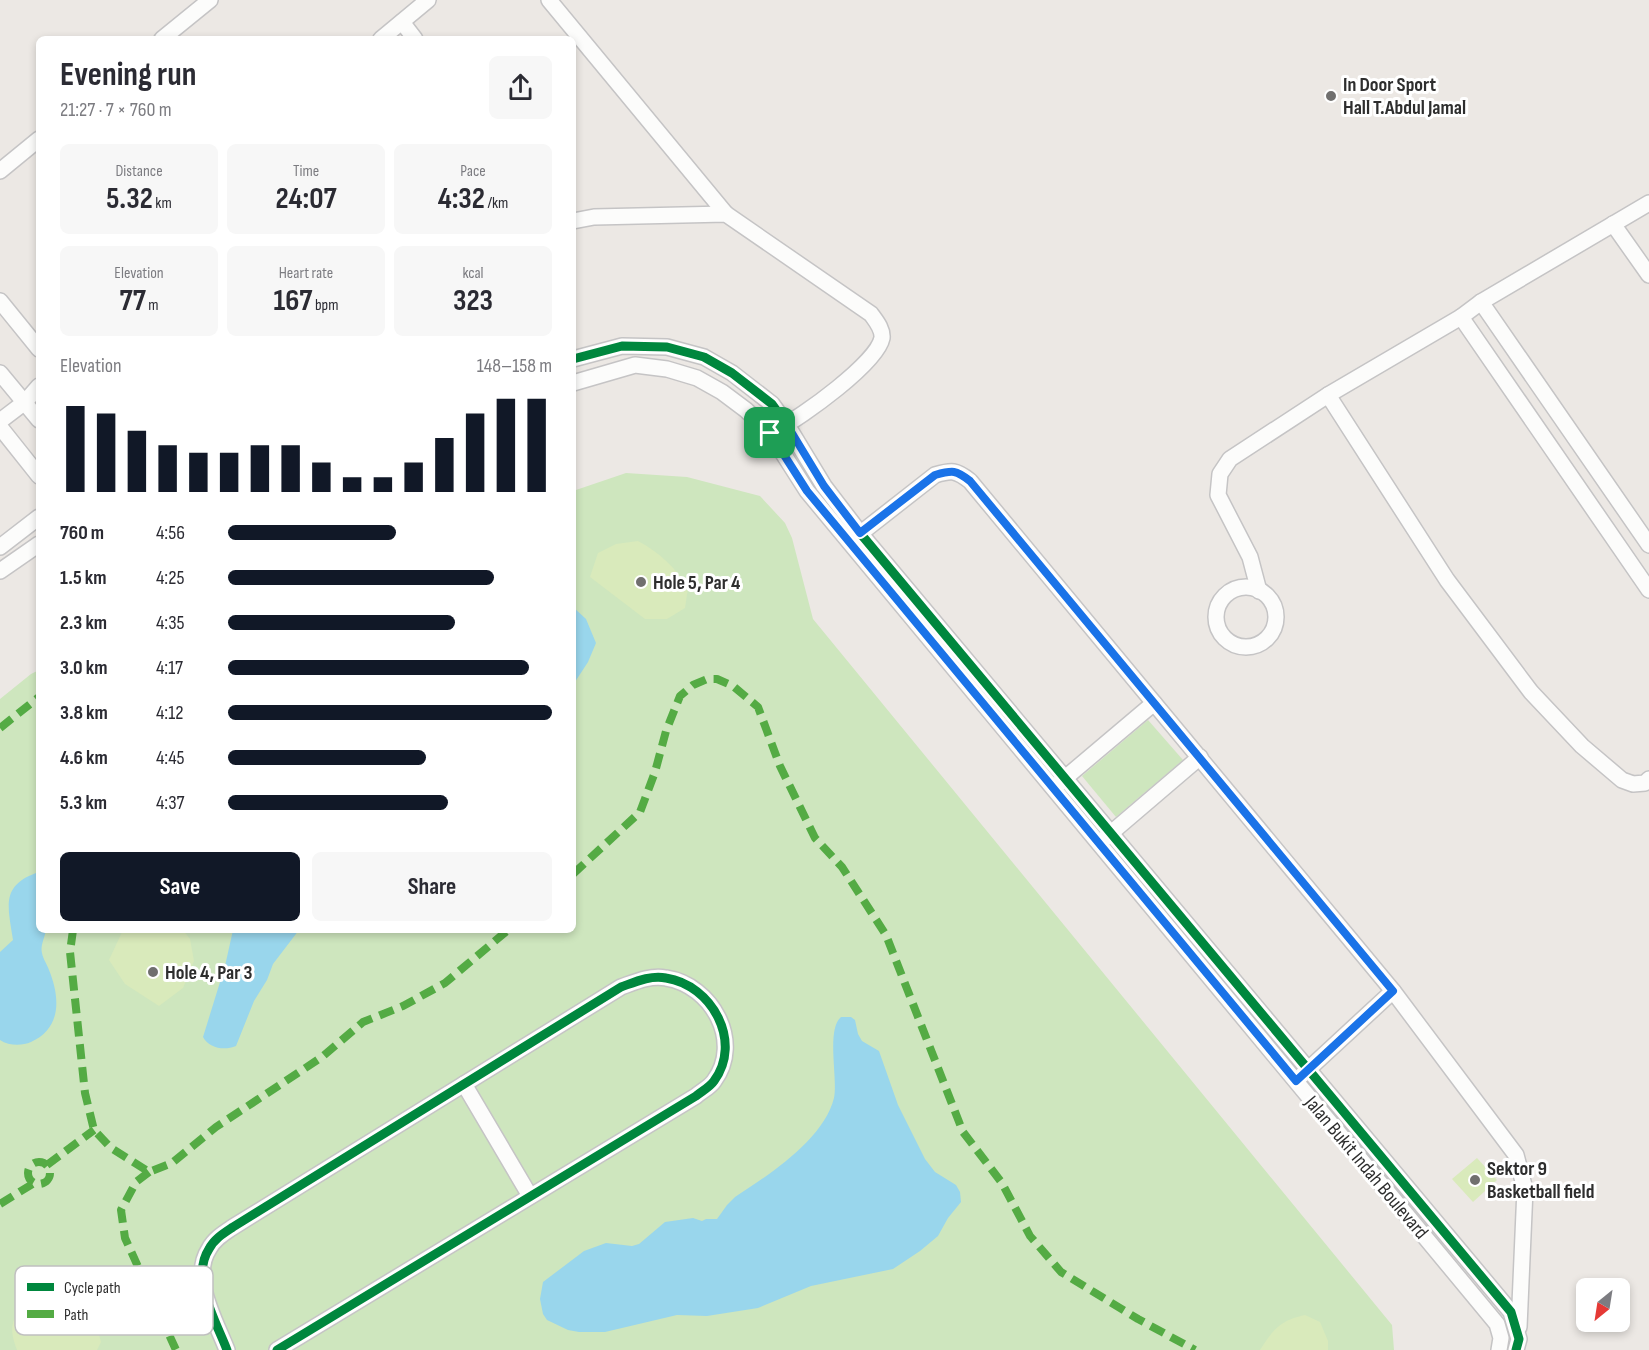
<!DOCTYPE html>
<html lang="en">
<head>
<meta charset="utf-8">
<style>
  :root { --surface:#fff; --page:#f7f7f7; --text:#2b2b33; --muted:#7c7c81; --accent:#111827 }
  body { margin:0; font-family:"Sofia Sans Condensed",sans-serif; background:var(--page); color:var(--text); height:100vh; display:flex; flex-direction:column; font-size:22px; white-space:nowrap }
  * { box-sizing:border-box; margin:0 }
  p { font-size:20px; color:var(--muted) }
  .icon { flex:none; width:33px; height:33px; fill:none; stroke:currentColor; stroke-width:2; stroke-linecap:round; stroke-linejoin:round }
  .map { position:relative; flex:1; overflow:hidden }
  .side { position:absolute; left:36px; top:36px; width:540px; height:897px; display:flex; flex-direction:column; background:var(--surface); border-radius:9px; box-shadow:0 3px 9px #0003 }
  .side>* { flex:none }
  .needle { width:39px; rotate:210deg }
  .buttons { position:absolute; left:1576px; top:1278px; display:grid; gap:12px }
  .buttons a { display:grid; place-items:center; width:54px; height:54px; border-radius:9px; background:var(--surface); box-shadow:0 3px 9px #0003; font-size:30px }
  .pin { position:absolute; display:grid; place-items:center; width:51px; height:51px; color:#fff; margin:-26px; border-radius:12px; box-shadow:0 3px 9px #0006 }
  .round { display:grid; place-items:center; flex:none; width:63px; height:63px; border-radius:9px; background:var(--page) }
  .summary { display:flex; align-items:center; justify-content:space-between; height:102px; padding:0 24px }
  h1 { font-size:33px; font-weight:700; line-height:45px }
  .stats { display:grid; grid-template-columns:repeat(3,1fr); gap:9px; height:102px; padding:6px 24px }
  .stats div { display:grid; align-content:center; border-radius:9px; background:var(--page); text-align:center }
  .stats b { font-size:30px; font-weight:700 }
  .stats small { font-size:16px; font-weight:400 }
  .stats p { font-size:16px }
  .chart { height:168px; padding:12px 24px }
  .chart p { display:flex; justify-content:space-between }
  .chart svg { width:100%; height:108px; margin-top:6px; stroke:var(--accent); stroke-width:6 }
  .cta { display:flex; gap:12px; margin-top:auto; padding:12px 24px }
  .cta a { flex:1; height:69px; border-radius:9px; background:var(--accent); color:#fff; font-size:24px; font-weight:700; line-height:69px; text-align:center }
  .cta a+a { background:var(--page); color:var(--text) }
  ul { padding:0 24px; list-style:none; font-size:20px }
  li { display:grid; grid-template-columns:96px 72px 1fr; align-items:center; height:45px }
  li i { height:15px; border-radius:8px; background:var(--accent) }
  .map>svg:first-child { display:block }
  .green { fill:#cee6be }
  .pitch { fill:#d9eabb }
  .water { fill:#99d6ec }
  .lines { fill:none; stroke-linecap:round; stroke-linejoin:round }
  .minor-casing { stroke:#c5c4c5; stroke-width:18 }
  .minor { stroke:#fcfcfb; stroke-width:15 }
  .quiet { stroke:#54ab44; stroke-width:8; stroke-dasharray:15 8; stroke-linecap:butt }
  .cycleway-casing { stroke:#fff; stroke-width:13 }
  .cycleway { stroke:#00873e; stroke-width:9 }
  .route-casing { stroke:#fff; stroke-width:12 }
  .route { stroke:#1a73e8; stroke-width:8 }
  .poi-dot { fill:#706f6e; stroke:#fff; stroke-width:2 }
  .labels { text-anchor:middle; stroke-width:6; stroke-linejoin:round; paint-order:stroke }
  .poi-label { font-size:20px; font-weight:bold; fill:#2e2e2e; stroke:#fff; text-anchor:start }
  .street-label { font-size:20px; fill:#2e2e2e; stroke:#fff }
  .key { fill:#fff; stroke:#c0c0c0; stroke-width:1.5 }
  .key-label { font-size:16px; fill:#2e2e2e }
</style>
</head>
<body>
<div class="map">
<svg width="1649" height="1350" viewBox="0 0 1649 1350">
  <rect width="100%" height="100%" fill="#ece8e4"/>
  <g class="green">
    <polygon points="626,473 687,477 760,496 785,523 792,538 813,619 1392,1325 1394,1350 0,1350 0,699 31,674 39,670 39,930 573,930 573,491"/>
    <polygon points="1148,720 1183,760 1116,817 1082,776"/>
  </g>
  <g class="pitch">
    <path d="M 638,541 C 660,553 675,567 688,588 L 685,608 L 667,619 L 645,619 L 590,577 L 598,553 L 616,544 Z"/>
    <polygon points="123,930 183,930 190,939 194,961 183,988 159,1006 125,984 109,960"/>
    <polygon points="1477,1158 1497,1180 1473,1202 1452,1179"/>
    <path d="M 31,1298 L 52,1301 L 96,1324 L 101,1342 L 97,1350 L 17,1350 C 7,1325 13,1316 31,1298 Z"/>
    <path d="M 1305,1315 L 1320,1322 L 1328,1341 L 1328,1350 L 1260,1350 C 1274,1329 1279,1321 1305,1315 Z"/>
  </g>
  <g class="water">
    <polygon points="573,607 586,619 596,643 588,662 573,685"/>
    <path d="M 39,872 L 39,930 L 46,930 C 45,937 40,946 42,953 C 43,959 47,964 49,970 C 60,997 62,1028 31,1042 C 22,1046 9,1046 0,1040 L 0,952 L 13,940 C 8,906 0,885 39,872 Z"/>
    <path d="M 233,930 L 299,930 L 273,964 L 267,980 L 254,1001 L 236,1046 C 224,1051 209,1048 203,1037 L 225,966 Z"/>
    <path d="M 841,1017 L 851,1017 L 855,1020 L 858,1034 L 862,1041 L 879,1051 L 898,1105 L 925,1159 L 935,1172 L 956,1185 L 960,1192 L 961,1202 L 948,1218 L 938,1236 L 920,1251 L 893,1269 L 811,1286 L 758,1308 L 707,1316 L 677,1315 L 605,1332 L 579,1332 L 568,1330 L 547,1320 L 543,1314 L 540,1299 L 543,1282 L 584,1251 L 606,1243 L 632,1246 L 639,1244 L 665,1222 L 693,1218 L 702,1221 L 706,1219 L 717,1219 L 727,1205 L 735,1197 C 769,1175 824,1139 834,1098 C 838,1078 826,1030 841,1017 Z"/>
  </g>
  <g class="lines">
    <defs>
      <g id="minor">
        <polyline points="549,0 726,214"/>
        <polyline points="402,22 415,39"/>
        <polyline points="162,39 210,0"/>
        <polyline points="381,39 428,0"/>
        <polyline points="0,171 39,139"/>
        <path d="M 573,221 L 594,217 L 726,214 L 871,314 C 876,321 883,329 882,338 C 877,363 802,417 778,429"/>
        <polyline points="1613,224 1649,275"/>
        <polyline points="0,301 39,349"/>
        <polyline points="1481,302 1649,545"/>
        <polyline points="1461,317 1649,590"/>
        <polyline points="573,359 622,346 667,347 704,357 732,373 772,404 787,425 824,486 860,533 1511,1312 1519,1339 1516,1350"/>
        <polyline points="0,373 39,420"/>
        <polyline points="573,383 635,365 667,369 697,378 722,392 746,410 770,433 807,491 1497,1324 1501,1338 1499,1350"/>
        <polyline points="1328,395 1447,580 1531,692 1582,746 1622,780 1633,784 1645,783 1649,779"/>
        <polyline points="0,421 25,402 39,386"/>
        <polyline points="0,427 39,476"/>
        <path d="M 852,540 L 935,475 C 952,470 956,470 970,481 L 1154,703"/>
        <polyline points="0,547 39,517"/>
        <polyline points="0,571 39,544"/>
        <circle cx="1246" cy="617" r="30"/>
        <polyline points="1259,591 1250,557 1218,495 1220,474 1230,459 1328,395 1461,317 1481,302 1649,203"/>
        <polyline points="1058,784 1154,703 1393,991 1516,1155 1525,1189 1519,1327"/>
        <polyline points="1104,839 1200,757"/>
        <polyline points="1300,1077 1393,991"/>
        <polyline points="464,1084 530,1196"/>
        <path d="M 227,1350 C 216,1321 190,1278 209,1249 C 214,1239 224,1233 233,1227 L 621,987 C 635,982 650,975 666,978 C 712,985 743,1042 714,1081 C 710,1087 702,1091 696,1096 L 277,1350"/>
      </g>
    </defs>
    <use href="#minor" class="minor-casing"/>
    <use href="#minor" class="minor"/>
    <g class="quiet">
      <polyline points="0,728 39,697"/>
      <polyline points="573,874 640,812 655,772 666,731 680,696 693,685 707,679 717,679 733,686 758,707 780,766 815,838 842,867 886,935 963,1132 1002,1183 1030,1236 1061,1272 1138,1319 1195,1350"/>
      <polyline points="73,930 70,952 85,1093 94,1130 111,1148 149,1172 172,1163 216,1127 322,1057 363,1022 403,1006 445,983 508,930"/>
      <circle cx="39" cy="1173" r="11"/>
      <polyline points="47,1165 94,1130"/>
      <polyline points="149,1172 136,1182 121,1210 125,1238 176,1350"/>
      <polyline points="0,1204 34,1183"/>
    </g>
    <defs>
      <g id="cycleway">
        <polyline points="573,359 622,346 667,347 704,357 732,373 772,404 787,425 824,486 860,533 1511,1312 1519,1339 1516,1350"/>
        <path d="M 227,1350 C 216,1321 190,1278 209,1249 C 214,1239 224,1233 233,1227 L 621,987 C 635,982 650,975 666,978 C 712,985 743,1042 714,1081 C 710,1087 702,1091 696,1096 L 277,1350"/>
      </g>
    </defs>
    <use href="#cycleway" class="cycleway-casing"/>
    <use href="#cycleway" class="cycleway"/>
  </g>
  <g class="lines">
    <defs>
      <path id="route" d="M 787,425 L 824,486 L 860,533 L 935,475 C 953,470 956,470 970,481 L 1393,991 L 1296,1081 L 807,491 L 770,433 Z"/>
    </defs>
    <use href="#route" class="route-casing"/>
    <use href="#route" class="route"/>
  </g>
  <g class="poi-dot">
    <circle cx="1331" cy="96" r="6"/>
    <circle cx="641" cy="582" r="6"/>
    <circle cx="153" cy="972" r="6"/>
    <circle cx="1475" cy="1180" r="6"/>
  </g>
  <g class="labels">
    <g class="poi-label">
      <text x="1343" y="91">In Door Sport<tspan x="1343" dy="23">Hall T.Abdul Jamal</tspan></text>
      <text x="653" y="589">Hole 5, Par 4</text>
      <text x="165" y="979">Hole 4, Par 3</text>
      <text x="1487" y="1175">Sektor 9<tspan x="1487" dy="23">Basketball field</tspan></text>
    </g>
    <g class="street-label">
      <text transform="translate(1367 1167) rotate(50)" y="7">Jalan Bukit Indah Boulevard</text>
    </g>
  </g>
  <rect x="15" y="1266" width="198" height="69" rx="9" class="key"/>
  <rect x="27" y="1283" width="27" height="8" fill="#00873e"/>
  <rect x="27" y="1310" width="27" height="8" fill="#54ab44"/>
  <g class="key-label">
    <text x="64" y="1293">Cycle path</text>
    <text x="64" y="1320">Path</text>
  </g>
</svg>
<div class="buttons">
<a><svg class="needle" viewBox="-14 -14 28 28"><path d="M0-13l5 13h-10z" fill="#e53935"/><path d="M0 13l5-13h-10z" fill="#7c7c81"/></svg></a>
</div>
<div class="pin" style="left:770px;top:433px;background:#1e9e55"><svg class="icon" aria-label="arrive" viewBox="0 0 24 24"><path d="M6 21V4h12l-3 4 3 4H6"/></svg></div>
<section class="side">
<div class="summary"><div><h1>Evening run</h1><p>21:27 · 7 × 760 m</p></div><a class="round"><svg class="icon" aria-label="share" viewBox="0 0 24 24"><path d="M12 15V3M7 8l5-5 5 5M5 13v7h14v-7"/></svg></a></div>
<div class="stats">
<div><p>Distance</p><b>5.32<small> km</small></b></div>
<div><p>Time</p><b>24:07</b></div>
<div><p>Pace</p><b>4:32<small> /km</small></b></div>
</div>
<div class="stats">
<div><p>Elevation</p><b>77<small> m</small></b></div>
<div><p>Heart rate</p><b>167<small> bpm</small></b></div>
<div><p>kcal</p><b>323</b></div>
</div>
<div class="chart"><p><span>Elevation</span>148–158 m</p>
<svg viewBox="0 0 160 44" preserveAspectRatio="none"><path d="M5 44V9M15 44V12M25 44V19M35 44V25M45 44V28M55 44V28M65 44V25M75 44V25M85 44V32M95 44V38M105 44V38M115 44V32M125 44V22M135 44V12M145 44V6M155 44V6"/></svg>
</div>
<ul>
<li><b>760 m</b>4:56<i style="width:52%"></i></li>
<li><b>1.5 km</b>4:25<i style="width:82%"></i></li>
<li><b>2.3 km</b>4:35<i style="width:70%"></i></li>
<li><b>3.0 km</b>4:17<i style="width:93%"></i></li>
<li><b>3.8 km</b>4:12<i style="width:100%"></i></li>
<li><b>4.6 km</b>4:45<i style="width:61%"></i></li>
<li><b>5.3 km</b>4:37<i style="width:68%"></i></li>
</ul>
<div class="cta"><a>Save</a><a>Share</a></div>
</section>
</div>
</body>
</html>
